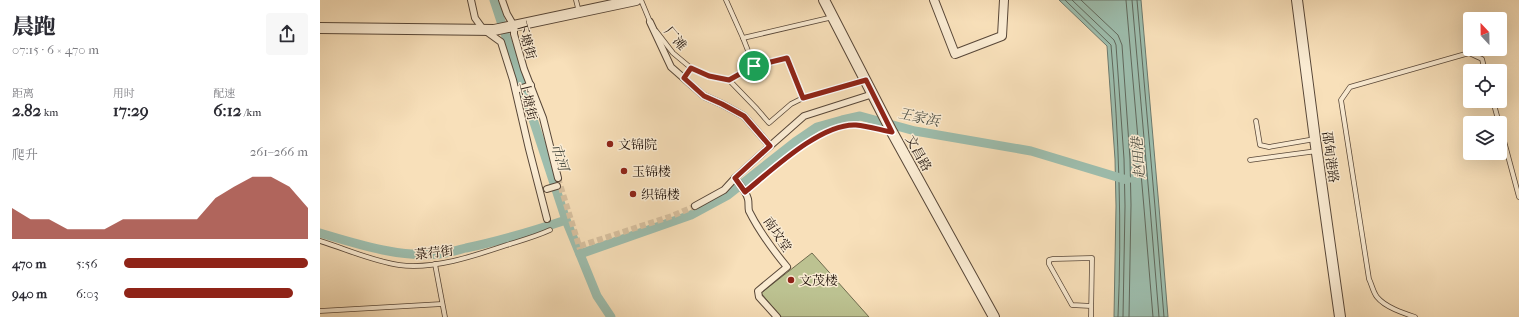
<!DOCTYPE html>
<html lang="zh">
<head>
<meta charset="utf-8">
<style>
  :root { --surface:#fff; --page:#f7f7f7; --text:#2b2b33; --muted:#7c7c81; --accent:#8f2418 }
  body { margin:0; font-family:"IM FELL French Canon","Noto Serif SC",serif; background:var(--page); color:var(--text); height:100vh; display:flex; flex-direction:column; font-size:15px; white-space:nowrap }
  * { box-sizing:border-box; margin:0 }
  p { font-size:13px; color:var(--muted) }
  .icon { flex:none; width:22px; height:22px; fill:none; stroke:currentColor; stroke-width:2; stroke-linecap:round; stroke-linejoin:round }
  .map { position:relative; flex:1; overflow:hidden }
  .details { display:flex; flex-direction:column; background:var(--surface); width:320px }
  .details>* { flex:none }
  .needle { width:26px; rotate:338deg }
  .tools { position:absolute; left:1143px; top:12px; display:grid; gap:8px }
  .tools a { display:grid; place-items:center; width:44px; height:44px; border-radius:4px; background:var(--surface); box-shadow:0 4px 16px #0002; font-size:20px }
  .pin { position:absolute; display:grid; place-items:center; width:34px; height:34px; color:#fff; margin:-17px; border:2px solid #fff; border-radius:50%; box-shadow:0 1px 4px #0007 }
  .round { display:grid; place-items:center; flex:none; width:42px; height:42px; border-radius:4px; background:var(--page) }
  .overview { display:flex; align-items:center; justify-content:space-between; height:68px; padding:0 12px }
  h1 { font-size:22px; font-weight:800; line-height:30px }
  .figures { display:grid; grid-template-columns:repeat(3,1fr); gap:6px; height:68px; padding:4px 12px }
  .figures div { display:grid; align-content:center }
  .figures b { font-size:17px; font-weight:800 }
  .figures small { font-size:11px; font-weight:400 }
  .figures p { font-size:11px }
  .chart { height:112px; padding:8px 12px }
  .chart p { display:flex; justify-content:space-between }
  .chart svg { width:100%; height:72px; margin-top:4px; fill:var(--accent); opacity:.7 }
  ul { padding:0 12px; list-style:none; font-size:13px }
  li { display:grid; grid-template-columns:64px 48px 1fr; align-items:center; height:30px }
  li i { height:10px; border-radius:5px; background:var(--accent) }
  main { display:flex; flex:1; min-height:0 }
  .map>svg:first-child { display:block }
  .green { fill:#bcc291; stroke:#6f6b4e }
  .water { fill:#9dbdad; stroke:#6c796d }
  .lines { fill:none; stroke-linecap:round; stroke-linejoin:round }
  .shore { stroke:#60685c; stroke-width:1 }
  .canal { stroke:#9dbdad; stroke-width:9 }
  .pedestrian-tunnel { stroke:#d8c1a0; stroke-width:6; stroke-dasharray:6 3; stroke-linecap:butt }
  .service-casing { stroke:#584738; stroke-width:5.5 }
  .pedestrian-casing { stroke:#584738; stroke-width:8 }
  .minor-casing { stroke:#584738; stroke-width:10 }
  .tertiary-casing { stroke:#584738; stroke-width:12 }
  .service { stroke:#faebd2; stroke-width:4 }
  .pedestrian { stroke:#faebd2; stroke-width:6 }
  .minor { stroke:#faebd2; stroke-width:8 }
  .tertiary { stroke:#faebd2; stroke-width:10 }
  .route-casing { stroke:#fff; stroke-width:8 }
  .route { stroke:#8f2418; stroke-width:5 }
  .poi-dot { fill:#8f2418; stroke:#faebd2; stroke-width:1.5 }
  .labels { text-anchor:middle; stroke-width:3; stroke-linejoin:round; paint-order:stroke }
  .street-label { font-size:13px; fill:#22140c; stroke:#faebd2 }
  .poi-label { font-size:13px; fill:#22140c; stroke:#faebd2; text-anchor:start }
  .water-label { font-size:14px; font-style:italic; fill:#4d4f44; stroke:#faebd2 }
</style>
</head>
<body>
<main>
<section class="details">
<div class="overview"><div><h1>晨跑</h1><p>07:15 · 6 × 470 m</p></div><a class="round"><svg class="icon" aria-label="share" viewBox="0 0 24 24"><path d="M12 15V3M7 8l5-5 5 5M5 13v7h14v-7"/></svg></a></div>
<div class="figures">
<div><p>距离</p><b>2.82<small> km</small></b></div>
<div><p>用时</p><b>17:29</b></div>
<div><p>配速</p><b>6:12<small> /km</small></b></div>
</div>
<div class="chart"><p><span>爬升</span>261–266 m</p>
<svg viewBox="0 0 160 44" preserveAspectRatio="none"><path d="M0 44V25L10 32L20 32L30 38L40 38L50 38L60 32L70 32L80 32L90 32L100 32L110 19L120 12L130 6L140 6L150 12L160 25V44z"/></svg>
</div>
<ul>
<li><b>470 m</b>5:56<i style="width:100%"></i></li>
<li><b>940 m</b>6:03<i style="width:92%"></i></li>
</ul>
</section>
<div class="map">
<svg width="1199" height="317" viewBox="0 0 1199 317">
  <rect width="100%" height="100%" fill="#f8e0ba"/>
  <filter id="stains"><feTurbulence type="fractalNoise" baseFrequency=".005" numOctaves="4"/><feColorMatrix values="0 0 0 0 .2 0 0 0 0 .09 0 0 0 0 .02 0 0 0 .5 -.17"/></filter>
  <radialGradient id="worn" r=".72"><stop offset=".6" stop-color="#630" stop-opacity="0"/><stop offset="1" stop-color="#630" stop-opacity=".3"/></radialGradient>
  <polygon class="green" points="492,253 549,317 461,317 441,293"/>
  <polygon class="water" points="739,0 821,0 839,207 848,317 794,317 796,206 795,159 787,46"/>
  <g class="lines">
    <g class="shore">
      <path d="M 745,0 L 791,45 C 799,136 802,226 798,317"/>
      <polyline points="752,0 794,40 796,45 804,159 805,206 803,317"/>
      <polyline points="761,0 798,35 802,45 810,159 811,205 809,317"/>
      <polyline points="806,0 824,208 833,317"/>
      <polyline points="812,0 830,207 839,317"/>
      <polyline points="817,0 835,207 844,317"/>
    </g>
    <g class="canal">
      <polyline points="174,0 246,220 277,296 291,317"/>
      <path d="M 0,233 C 37,244 80,258 119,254 C 128,253 138,250 146,248 C 180,241 213,231 246,220"/>
      <polyline points="260,254 371,215 408,195 475,142 497,127 522,120 540,116 595,131 711,151 807,180"/>
    </g>
    <g class="pedestrian-tunnel">
      <polyline points="238,178 260,249"/>
      <polyline points="260,246 352,216 375,206"/>
    </g>
    <defs>
      <g id="service">
        <polyline points="256,0 259,12"/>
        <polyline points="321,0 331,24"/>
        <polyline points="406,0 423,38 434,66"/>
        <polyline points="336,31 353,53 371,68 389,76 409,80 434,66 467,58 483,98"/>
        <polyline points="423,38 513,17"/>
        <polyline points="364,78 371,68"/>
        <polyline points="409,80 437,109 449,123 471,104 483,98 544,80"/>
        <polyline points="1173,101 1179,123"/>
        <polyline points="936,121 940,145 949,147 995,139"/>
        <polyline points="1180,126 1199,197"/>
        <polyline points="930,160 997,151"/>
        <path d="M 425,192 C 455,168 495,127 535,125 C 546,125 560,130 571,132"/>
        <path d="M 0,241 C 26,249 52,261 79,265 C 114,270 157,255 190,244 C 203,240 217,236 230,230"/>
        <polyline points="115,264 125,317"/>
        <polyline points="0,311 122,304"/>
        <polyline points="771,317 772,258 733,259 729,260 729,264 752,305 771,306"/>
        <path d="M 1095,317 C 1083,313 1065,307 1057,297 C 1053,292 1052,285 1049,279 L 1021,100 L 1030,87 L 1149,53 L 1162,59 L 1165,71"/>
      </g>
      <g id="pedestrian">
        <polyline points="151,0 155,18 163,29 181,42 193,80 209,149 227,219"/>
        <polyline points="182,0 187,14 194,26 194,34 204,69 223,118 238,178"/>
        <path d="M 330,22 L 351,67 L 384,96 L 402,104 L 424,116 L 450,146 L 415,178 C 419,184 426,191 428,199 C 429,203 428,207 429,211 C 439,231 453,250 467,267 L 438,291 L 439,297 L 457,317"/>
        <polyline points="196,90 211,85"/>
        <polyline points="450,146 484,116 553,94"/>
        <polyline points="227,189 237,186"/>
        <polyline points="375,206 404,190 415,178"/>
      </g>
      <polyline id="minor" points="614,0 635,54 682,36 684,0"/>
      <g id="tertiary">
        <polyline points="504,0 572,132 674,317"/>
        <polyline points="977,0 995,139 1020,317"/>
        <polyline points="0,28 174,30 316,0"/>
      </g>
    </defs>
    <use href="#service" class="service-casing"/>
    <use href="#pedestrian" class="pedestrian-casing"/>
    <use href="#minor" class="minor-casing"/>
    <use href="#tertiary" class="tertiary-casing"/>
    <use href="#service" class="service"/>
    <use href="#pedestrian" class="pedestrian"/>
    <use href="#minor" class="minor"/>
    <use href="#tertiary" class="tertiary"/>
  </g>
  <g class="lines">
    <defs>
      <path id="route" d="M 467,58 L 483,98 L 546,80 L 572,132 C 561,130 548,126 536,125 C 501,123 452,170 425,192 L 415,178 L 450,146 L 424,116 L 402,104 L 384,96 L 364,78 L 371,68 L 389,76 L 409,80 L 434,66 Z"/>
    </defs>
    <use href="#route" class="route-casing"/>
    <use href="#route" class="route"/>
  </g>
  <g class="poi-dot">
    <circle cx="290" cy="144" r="4"/>
    <circle cx="304" cy="171" r="4"/>
    <circle cx="313" cy="194" r="4"/>
    <circle cx="471" cy="280" r="4"/>
  </g>
  <g class="labels">
    <g class="street-label">
      <text transform="translate(356 38) rotate(50)" y="5">厂滩</text>
      <text transform="translate(207 40) rotate(74)" y="5">下塘街</text>
      <text transform="translate(209 101) rotate(77)" y="5">上塘街</text>
      <text transform="translate(599 153) rotate(61)" y="5">文昌路</text>
      <text transform="translate(1011 157) rotate(82)" y="5">邵甸港路</text>
      <text transform="translate(458 234) rotate(56)" y="5">南坟堂</text>
      <text transform="translate(114 252) rotate(-7)" y="5">菉荇街</text>
    </g>
    <g class="poi-label">
      <text x="298" y="149">文锦院</text>
      <text x="312" y="176">玉锦楼</text>
      <text x="321" y="199">织锦楼</text>
      <text x="479" y="285">文茂楼</text>
    </g>
    <g class="water-label">
      <text transform="translate(599 117) rotate(12)" y="5">王家浜</text>
      <text transform="translate(240 157) rotate(72)" y="5">市河</text>
      <text transform="translate(818 158) rotate(-94)" y="5">赵田港</text>
    </g>
  </g>
  <rect width="100%" height="100%" filter="url(#stains)"/>
  <rect width="100%" height="100%" fill="url(#worn)"/>
</svg>
<div class="tools">
<a><svg class="needle" viewBox="-14 -14 28 28"><path d="M0-13l5 13h-10z" fill="#e53935"/><path d="M0 13l5-13h-10z" fill="#7c7c81"/></svg></a>
<a><svg class="icon" aria-label="locate" viewBox="0 0 24 24"><circle cx="12" cy="12" r="6"/><path d="M12 2v4M12 18v4M2 12h4M18 12h4"/></svg></a>
<a><svg class="icon" aria-label="layers" viewBox="0 0 24 24"><path d="M12 4l9 5-9 5-9-5zM3 14l9 5 9-5"/></svg></a>
</div>
<div class="pin" style="left:434px;top:66px;background:#1e9e55"><svg class="icon" aria-label="arrive" viewBox="0 0 24 24"><path d="M6 21V4h12l-3 4 3 4H6"/></svg></div>
</div>
</main>
</body>
</html>
